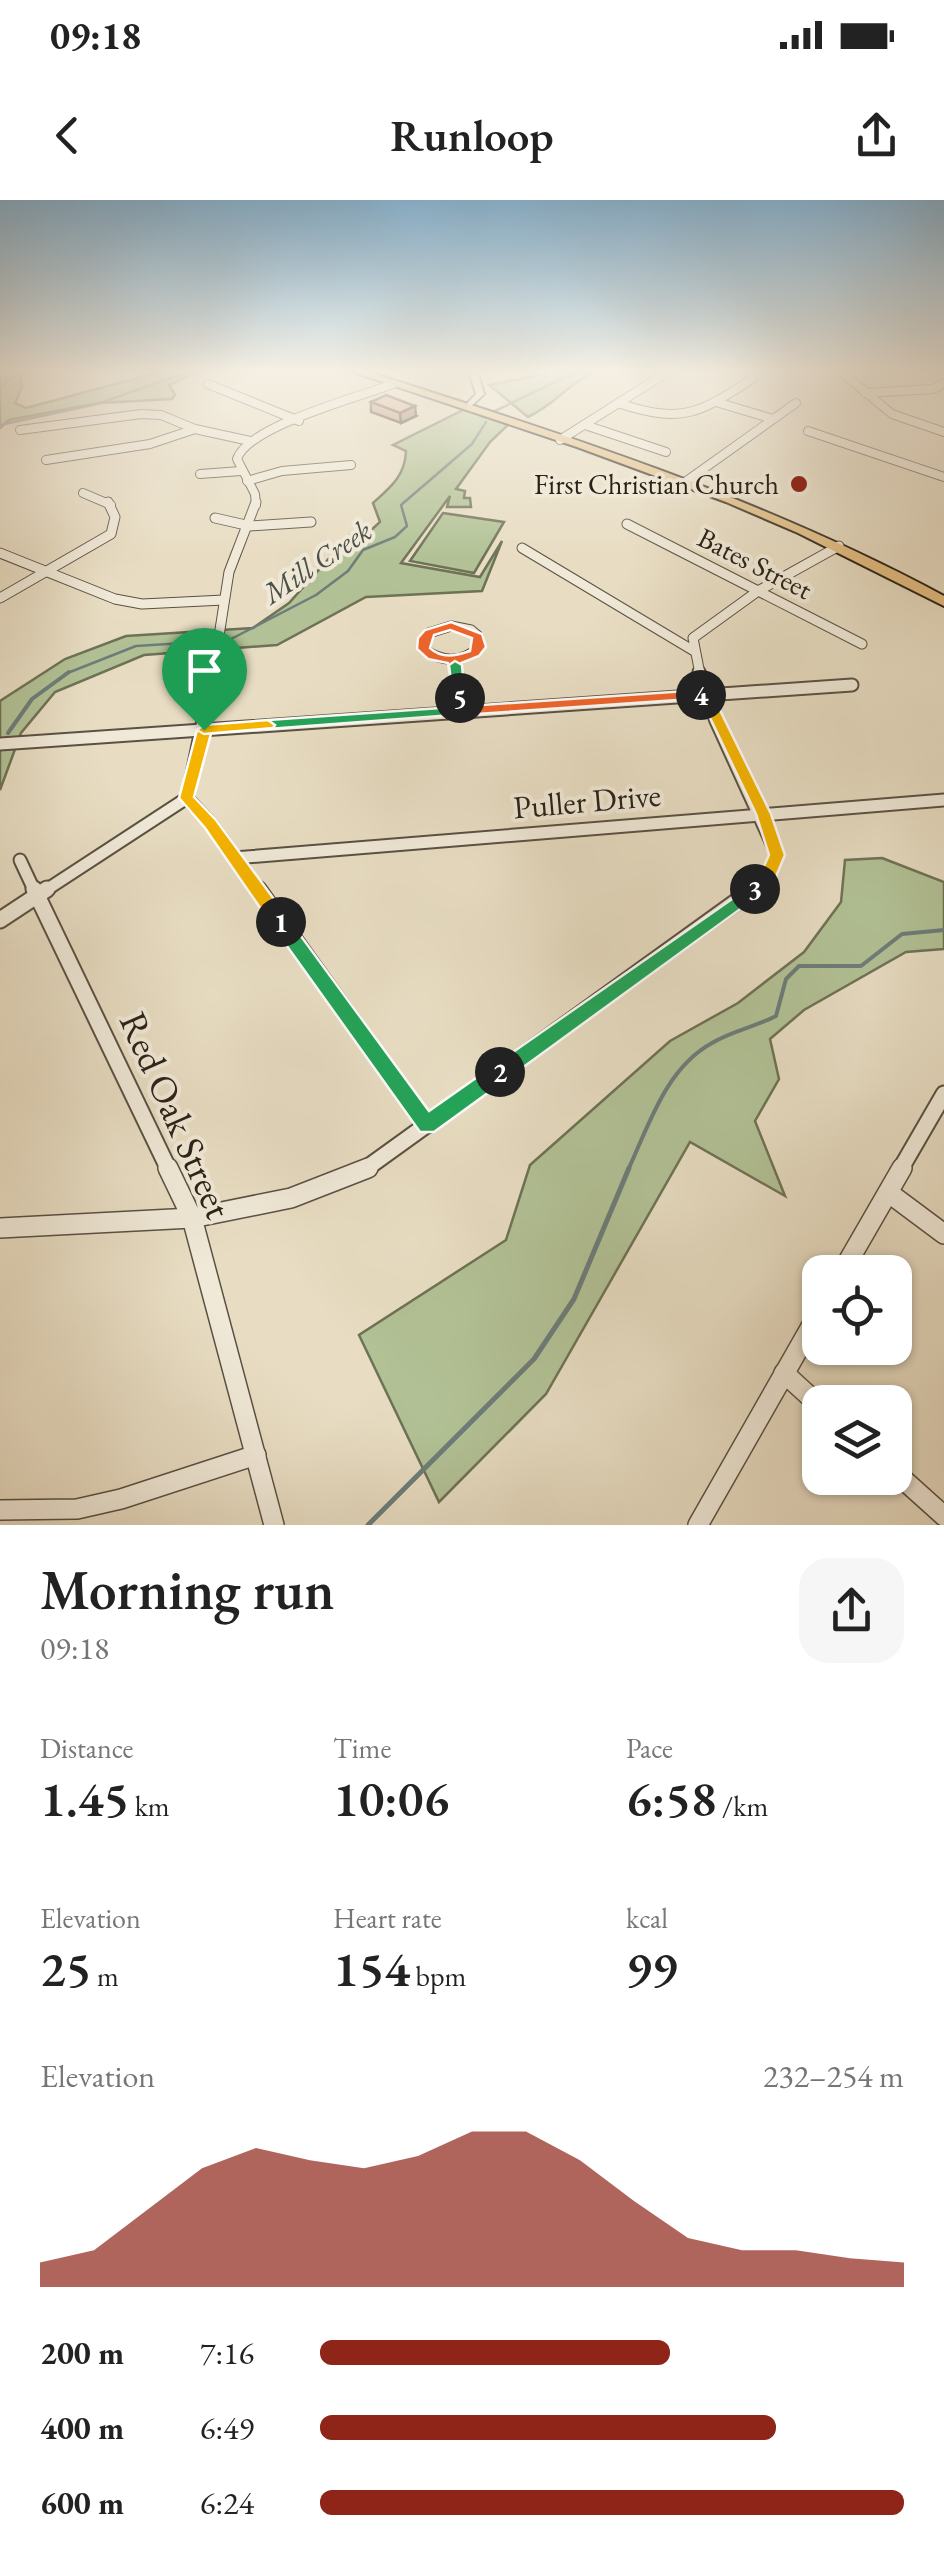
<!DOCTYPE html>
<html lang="en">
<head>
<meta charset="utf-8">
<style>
  :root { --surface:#fff; --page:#f6f6f6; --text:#222; --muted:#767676; --accent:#8f2418 }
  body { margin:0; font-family:"EB Garamond",serif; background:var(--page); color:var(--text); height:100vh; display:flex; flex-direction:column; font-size:38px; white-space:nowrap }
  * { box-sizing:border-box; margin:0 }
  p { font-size:32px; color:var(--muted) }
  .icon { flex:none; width:55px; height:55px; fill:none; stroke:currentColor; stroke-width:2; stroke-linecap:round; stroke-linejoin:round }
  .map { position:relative; height:1325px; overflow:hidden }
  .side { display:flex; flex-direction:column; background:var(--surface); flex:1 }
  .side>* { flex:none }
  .buttons { position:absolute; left:802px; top:1055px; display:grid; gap:20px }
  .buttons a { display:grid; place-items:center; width:110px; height:110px; border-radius:20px; background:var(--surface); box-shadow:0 2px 8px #0004; font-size:50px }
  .pin { position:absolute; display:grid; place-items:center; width:85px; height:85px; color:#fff; margin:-102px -42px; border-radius:50% 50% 50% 0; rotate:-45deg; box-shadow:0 0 10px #0007 }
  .pin .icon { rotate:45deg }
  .km { position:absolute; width:50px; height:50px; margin:-25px; border-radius:50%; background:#222; color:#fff; font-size:28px; line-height:50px; text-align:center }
  .round { display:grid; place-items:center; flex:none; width:105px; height:105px; border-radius:30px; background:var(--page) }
  .headline { display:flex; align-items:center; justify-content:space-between; height:170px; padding:0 40px }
  h1 { font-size:55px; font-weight:600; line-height:75px }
  .stats { display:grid; grid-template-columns:repeat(3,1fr); gap:15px; height:170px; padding:10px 40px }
  .stats div { display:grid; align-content:center }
  .stats b { font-size:50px; font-weight:600 }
  .stats small { font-size:28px; font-weight:400 }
  .stats p { font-size:28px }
  .chart { height:280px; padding:20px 40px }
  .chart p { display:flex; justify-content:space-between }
  .chart svg { width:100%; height:180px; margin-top:10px; fill:var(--accent); opacity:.7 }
  ul { padding:0 40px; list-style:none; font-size:32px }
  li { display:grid; grid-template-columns:160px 120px 1fr; align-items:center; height:75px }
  li i { height:25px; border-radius:12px; background:var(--accent) }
  .status { display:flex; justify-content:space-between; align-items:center; height:70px; padding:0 50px; background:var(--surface); direction:ltr }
  .status svg { height:28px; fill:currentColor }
  header { display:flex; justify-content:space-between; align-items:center; height:130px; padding:0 40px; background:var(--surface); font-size:45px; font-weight:600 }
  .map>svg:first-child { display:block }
  .green { fill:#b2c296; stroke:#6e7256; stroke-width:2.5 }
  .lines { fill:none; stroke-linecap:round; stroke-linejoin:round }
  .stream-far2 { stroke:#6d7d7a; stroke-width:2.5 }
  .stream-far1 { stroke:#6d7d7a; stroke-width:4 }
  .stream { stroke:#6d7d7a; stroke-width:5 }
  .minor-far4-casing { stroke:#5a5142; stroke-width:10 }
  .minor-far3-casing { stroke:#5a5142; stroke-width:11 }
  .minor-far2-casing { stroke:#5a5142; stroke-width:15 }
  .minor-far1-casing { stroke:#5a5142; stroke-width:19 }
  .minor-casing { stroke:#5a5142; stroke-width:22 }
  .tertiary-casing { stroke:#5a5142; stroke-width:4 }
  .primary-casing { stroke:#2a2217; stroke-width:4 }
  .minor-far4 { stroke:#f0e9d8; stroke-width:8 }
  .minor-far3 { stroke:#f0e9d8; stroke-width:9 }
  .minor-far2 { stroke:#f0e9d8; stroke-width:11 }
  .minor-far1 { stroke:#f0e9d8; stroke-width:15 }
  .minor { stroke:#f0e9d8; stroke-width:19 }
  .tertiary { fill:#f0e9d8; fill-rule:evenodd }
  .primary { fill:#e4be82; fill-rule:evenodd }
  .wall { fill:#c48d77; stroke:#2a2217; stroke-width:2.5 }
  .shaded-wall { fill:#a07361; stroke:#2a2217; stroke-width:2.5 }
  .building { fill:#e4a48a; stroke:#2a2217; stroke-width:2.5 }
  .split-1 { fill:#f5b400; stroke:#fff; stroke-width:2.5 }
  .split-2 { fill:#22a559; stroke:#fff; stroke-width:2.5 }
  .split-3 { fill:#22a559; stroke:#fff; stroke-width:2.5 }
  .split-4 { fill:#f5b400; stroke:#fff; stroke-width:2.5 }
  .split-5 { fill:#f0652b; stroke:#fff; stroke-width:2.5 }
  .split-6 { fill:#f0652b; stroke:#fff; stroke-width:2.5; fill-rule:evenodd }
  .split-7 { fill:#22a559; stroke:#fff; stroke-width:2.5 }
  .split-8 { fill:#f5b400; stroke:#fff; stroke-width:2.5 }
  .poi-dot { fill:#8f2418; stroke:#f0e9d8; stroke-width:4 }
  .labels { text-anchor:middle; stroke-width:8; stroke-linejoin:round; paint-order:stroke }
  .far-poi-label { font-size:28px; fill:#2a2217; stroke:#f0e9d8; text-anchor:end }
  .far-street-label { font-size:28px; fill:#2a2217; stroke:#f0e9d8 }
  .far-water-label { font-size:30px; font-style:italic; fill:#4b5049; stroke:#f0e9d8 }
  .street-label { font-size:32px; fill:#2a2217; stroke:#f0e9d8 }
  .near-street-label { font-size:38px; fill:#2a2217; stroke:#f0e9d8 }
</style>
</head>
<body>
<div class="status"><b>09:18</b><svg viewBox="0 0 49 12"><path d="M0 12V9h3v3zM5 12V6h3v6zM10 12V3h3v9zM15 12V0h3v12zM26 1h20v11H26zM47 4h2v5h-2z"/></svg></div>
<header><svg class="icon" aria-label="back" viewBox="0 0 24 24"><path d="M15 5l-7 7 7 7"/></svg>Runloop<svg class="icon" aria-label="share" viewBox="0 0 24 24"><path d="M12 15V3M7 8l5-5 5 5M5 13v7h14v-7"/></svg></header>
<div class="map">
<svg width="944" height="1325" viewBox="0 0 944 1325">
  <rect width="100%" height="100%" fill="#e8ddc3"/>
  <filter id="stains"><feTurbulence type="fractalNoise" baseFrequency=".002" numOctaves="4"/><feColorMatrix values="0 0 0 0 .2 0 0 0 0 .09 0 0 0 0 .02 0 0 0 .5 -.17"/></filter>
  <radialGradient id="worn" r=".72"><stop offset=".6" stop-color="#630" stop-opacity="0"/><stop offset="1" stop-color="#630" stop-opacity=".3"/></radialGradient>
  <g class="green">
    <polygon points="4,171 28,171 20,175 22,187 15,203 26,208 164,171 199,171 169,185 175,195 172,199 99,203 9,220 0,228 0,174"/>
    <path d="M 560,171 L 597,171 C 565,185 559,202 528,217 L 489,185 Z"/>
    <path d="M 467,208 L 510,223 L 490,242 L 456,289 L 465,291 L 464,298 L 470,298 L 471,307 L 447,307 L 450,296 L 401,363 L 480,377 L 502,341 L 482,391 L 366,397 L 277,445 L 144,455 L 55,492 L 21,533 L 0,590 L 0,501 L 65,459 L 126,436 L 253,428 L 289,403 L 351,334 L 368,333 L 380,322 L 373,303 C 391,287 405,276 406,251 L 393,245 Z"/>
    <polygon points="443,313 504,322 474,373 410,361"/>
    <polygon points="882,658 944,682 944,749 906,752 804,810 770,839 779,879 755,921 785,996 690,942 546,1194 439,1302 359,1135 506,1040 530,965 670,841 738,803 804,752 841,702 845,660"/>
  </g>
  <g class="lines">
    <g class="stream-far2">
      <polyline points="0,188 20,171"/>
      <polyline points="495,211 578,171"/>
      <polyline points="0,225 97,204 191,171"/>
      <polyline points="231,439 316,395 348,371 363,350 395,337 407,326 401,305 472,244 486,222"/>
      <polyline points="65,474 136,446 200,442"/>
    </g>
    <g class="stream-far1">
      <polyline points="8,533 32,499 69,472"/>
      <path d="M 628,970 C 649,925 666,868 712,843 C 731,831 755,827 776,816 L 786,779 L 799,766 L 861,766 L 902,734 L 944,730"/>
    </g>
    <polyline class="stream" points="368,1325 534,1159 574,1099 629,968"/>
    <defs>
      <g id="minor-far4">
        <polyline points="840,171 892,214 944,232"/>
        <polyline points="208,184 299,221"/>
        <polyline points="865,193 933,189 944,183"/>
        <polyline points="716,202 773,219"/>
        <path d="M 621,204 C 683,224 700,213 752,179 L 749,171"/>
        <polyline points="585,225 666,252"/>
        <polyline points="20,230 141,214 161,215 195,229 250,241"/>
        <polyline points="808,231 944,277"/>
        <polyline points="560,240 669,171"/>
        <polyline points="46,260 150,244 195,229"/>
        <polyline points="200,274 241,271"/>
        <polyline points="247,281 282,271 351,265"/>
        <polyline points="685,282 796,203"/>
        <polyline points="83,293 111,305"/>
        <path d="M 256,305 L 255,294 L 237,259 C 248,226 359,197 393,184"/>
      </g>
      <g id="minor-far3">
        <polyline points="215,318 250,326 311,322"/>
        <polyline points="627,324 862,444"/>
        <polyline points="522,348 694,451"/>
        <polyline points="0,353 115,399 142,404 224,400"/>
        <polyline points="0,398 111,334 115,317 108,302"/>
        <path d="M 451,426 L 471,430 L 478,436 L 479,447 C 462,463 443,463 424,449 L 429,433 Z"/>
        <polyline points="454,460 456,474"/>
        <polyline points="213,474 229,372 256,302"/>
        <polyline points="700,474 693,438 758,391 839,346"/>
      </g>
      <g id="minor-far2">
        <polyline points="456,472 461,511"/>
        <polyline points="699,472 716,521 777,655 766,681 751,692"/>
        <polyline points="0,544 852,485"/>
        <polyline points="187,598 211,624 260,692"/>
        <polyline points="234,658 944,600"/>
        <polyline points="20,660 35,692"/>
        <polyline points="43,692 187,598 213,472"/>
      </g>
      <g id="minor-far1">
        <polyline points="34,689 169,970"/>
        <polyline points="258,689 427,925"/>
        <polyline points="0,720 47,689"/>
        <polyline points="364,970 754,689"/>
        <polyline points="900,970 944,894"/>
      </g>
      <g id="minor">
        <polyline points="168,968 192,1018 274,1325"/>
        <polyline points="889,993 944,1034"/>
        <polyline points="0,1028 192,1018 291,998 368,968"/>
        <polyline points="842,1072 902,968"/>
        <polyline points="784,1173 820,1206"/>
        <polyline points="895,1272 944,1316"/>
        <polyline points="0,1310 77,1309 121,1299 256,1255"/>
        <polyline points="698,1325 820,1111"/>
      </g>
      <polygon id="tertiary" points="469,171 477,171 484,194 467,210 463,208 476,194"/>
      <path id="primary" d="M 350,171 L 365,171 C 563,234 760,297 944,396 L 944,406 L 798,333 L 726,302 L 577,247 Z"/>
    </defs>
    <use href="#minor-far4" class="minor-far4-casing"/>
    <use href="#minor-far3" class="minor-far3-casing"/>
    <use href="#minor-far2" class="minor-far2-casing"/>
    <use href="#minor-far1" class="minor-far1-casing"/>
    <use href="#minor" class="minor-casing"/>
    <use href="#tertiary" class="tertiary-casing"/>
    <use href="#primary" class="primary-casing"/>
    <use href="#minor-far4" class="minor-far4"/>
    <use href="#minor-far3" class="minor-far3"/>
    <use href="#minor-far2" class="minor-far2"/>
    <use href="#minor-far1" class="minor-far1"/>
    <use href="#minor" class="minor"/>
    <use href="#tertiary" class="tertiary"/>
    <use href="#primary" class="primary"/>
  </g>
  <polygon class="wall" points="371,202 416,216 401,223 371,212"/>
  <polygon class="shaded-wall" points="415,206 416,216 401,223 400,213"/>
  <polygon class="building" points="386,195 415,206 400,213 371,202"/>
  <linearGradient id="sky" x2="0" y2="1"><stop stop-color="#88b6d6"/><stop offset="0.48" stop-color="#f5f0e4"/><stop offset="1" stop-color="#f5f0e4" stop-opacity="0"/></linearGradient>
  <rect width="944" height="356" fill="url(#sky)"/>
  <polygon class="split-1" points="204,525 212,530 194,597 216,620 287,717 287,728 274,728 205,628 179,598 197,530"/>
  <polygon class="split-2" points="281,715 287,717 429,911 493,866 507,866 507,879 434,932 420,932 274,728 272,722"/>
  <polygon class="split-3" points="755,683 763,689 761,694 507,879 493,879 493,866"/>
  <polygon class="split-4" points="705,490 712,494 771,614 785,655 772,686 755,696 747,689 759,677 769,655 756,614 701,499 694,495"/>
  <polygon class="split-5" points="701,490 706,492 706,498 462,515 455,510 453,498 464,495 468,506"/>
  <path class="split-6" d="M 451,422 L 482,434 L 486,447 L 479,456 L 461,463 L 466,498 L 460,502 L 453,498 L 448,463 L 428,459 L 417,449 L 418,438 L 425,430 ZM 450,430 L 472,438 L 470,451 C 455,456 442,459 430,448 L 434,435 Z"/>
  <polygon class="split-7" points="455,461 462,465 466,514 268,529 261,525 268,520 454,507 449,465"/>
  <polygon class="split-8" points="268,520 275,525 273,528 204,534 197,530 204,525"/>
  <circle class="poi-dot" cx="799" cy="284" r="10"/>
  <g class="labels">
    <g class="far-poi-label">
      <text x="779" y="294">First Christian Church</text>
    </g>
    <g class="far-street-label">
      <text transform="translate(755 363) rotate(27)" y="10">Bates Street</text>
    </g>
    <g class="far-water-label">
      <text transform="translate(317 362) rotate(-34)" y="10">Mill Creek</text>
    </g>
    <g class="street-label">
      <text transform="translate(587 601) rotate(-5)" y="11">Puller Drive</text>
    </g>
    <g class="near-street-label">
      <text transform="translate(176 915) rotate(66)" y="13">Red Oak Street</text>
    </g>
  </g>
  <rect width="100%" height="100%" filter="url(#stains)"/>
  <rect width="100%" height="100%" fill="url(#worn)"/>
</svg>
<div class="buttons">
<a><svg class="icon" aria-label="locate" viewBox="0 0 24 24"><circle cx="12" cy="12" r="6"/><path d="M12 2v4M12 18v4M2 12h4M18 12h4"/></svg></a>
<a><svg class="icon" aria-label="layers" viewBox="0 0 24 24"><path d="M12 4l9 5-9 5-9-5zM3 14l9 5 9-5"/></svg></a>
</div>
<div class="pin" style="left:204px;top:530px;background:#1e9e55"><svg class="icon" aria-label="arrive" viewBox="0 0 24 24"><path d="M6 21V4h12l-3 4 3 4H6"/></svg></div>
<b class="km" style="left:281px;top:722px">1</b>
<b class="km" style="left:500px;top:872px">2</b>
<b class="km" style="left:755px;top:689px">3</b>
<b class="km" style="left:701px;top:495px">4</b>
<b class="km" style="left:460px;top:498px">5</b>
</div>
<section class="side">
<div class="headline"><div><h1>Morning run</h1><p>09:18</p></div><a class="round"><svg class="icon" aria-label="share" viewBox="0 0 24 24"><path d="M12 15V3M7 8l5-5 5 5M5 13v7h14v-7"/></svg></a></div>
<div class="stats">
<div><p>Distance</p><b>1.45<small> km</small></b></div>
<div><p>Time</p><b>10:06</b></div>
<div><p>Pace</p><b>6:58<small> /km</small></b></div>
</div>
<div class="stats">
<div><p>Elevation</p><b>25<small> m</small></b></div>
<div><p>Heart rate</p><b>154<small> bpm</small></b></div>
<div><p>kcal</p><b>99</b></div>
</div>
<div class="chart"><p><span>Elevation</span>232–254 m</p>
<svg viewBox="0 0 160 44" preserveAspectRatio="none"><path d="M0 44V38L10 35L20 25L30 15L40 10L50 13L60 15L70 12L80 6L90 6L100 13L110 23L120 32L130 35L140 35L150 37L160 38V44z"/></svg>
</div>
<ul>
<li><b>200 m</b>7:16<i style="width:60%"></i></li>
<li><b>400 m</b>6:49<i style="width:78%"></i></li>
<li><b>600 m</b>6:24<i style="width:100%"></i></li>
</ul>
</section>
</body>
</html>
